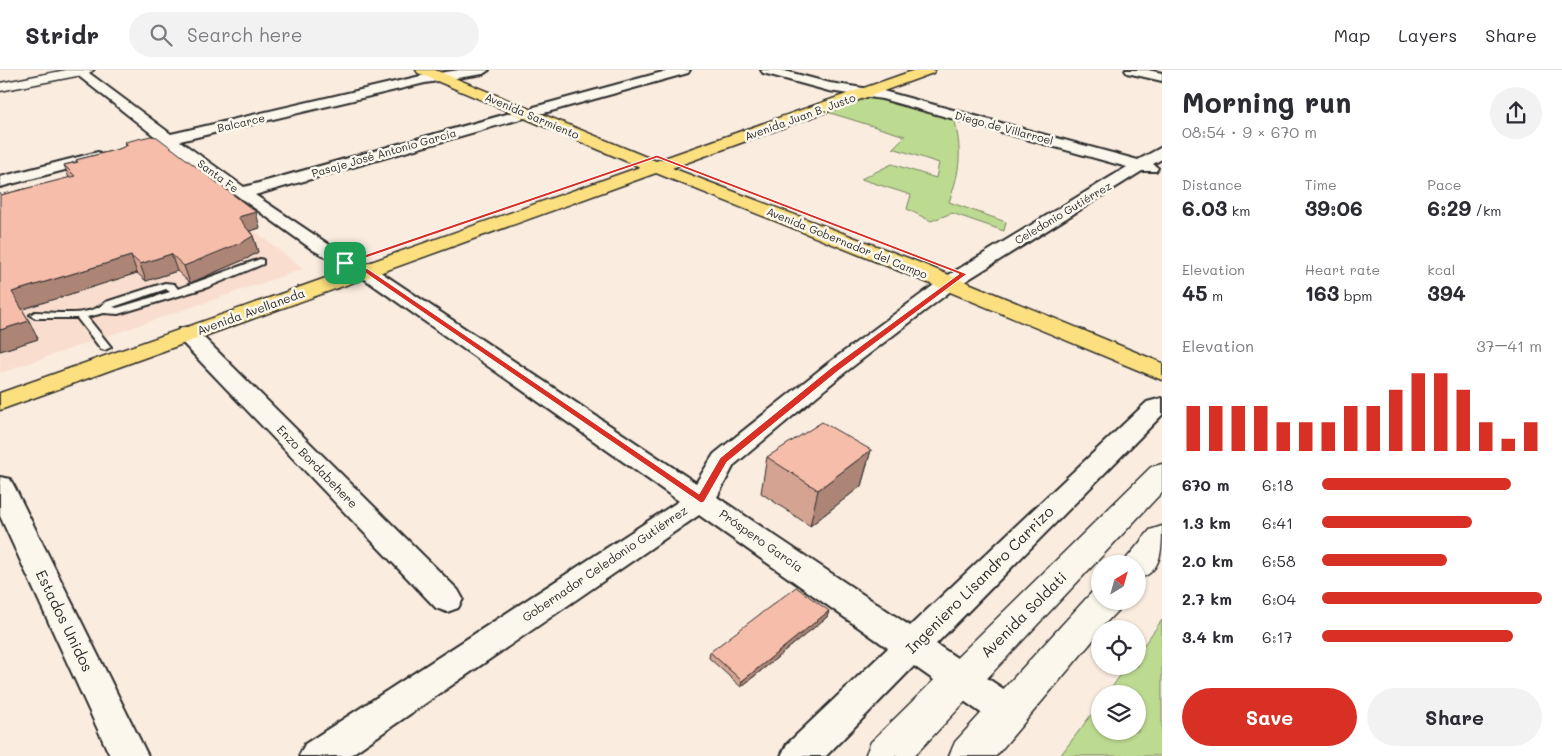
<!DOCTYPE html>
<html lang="en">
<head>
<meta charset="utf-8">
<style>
  :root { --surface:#fff; --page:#f2f2f3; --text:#2b2b33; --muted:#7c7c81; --line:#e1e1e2; --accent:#d93025 }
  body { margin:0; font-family:Mali,sans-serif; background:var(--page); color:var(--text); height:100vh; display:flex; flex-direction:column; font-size:19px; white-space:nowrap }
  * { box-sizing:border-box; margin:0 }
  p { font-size:16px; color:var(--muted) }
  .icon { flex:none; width:28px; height:28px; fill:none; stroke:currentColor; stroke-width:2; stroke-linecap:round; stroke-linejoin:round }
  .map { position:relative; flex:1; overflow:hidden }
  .panel { display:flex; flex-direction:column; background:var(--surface); width:400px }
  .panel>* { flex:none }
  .needle { width:32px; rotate:37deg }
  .fabs { position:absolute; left:1091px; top:485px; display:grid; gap:10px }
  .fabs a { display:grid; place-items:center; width:55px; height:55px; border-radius:50%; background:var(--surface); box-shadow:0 1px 4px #0004; font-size:25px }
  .pin { position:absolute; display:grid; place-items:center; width:42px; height:42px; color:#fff; margin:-21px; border-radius:10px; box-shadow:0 2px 8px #0006 }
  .round { display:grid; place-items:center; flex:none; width:52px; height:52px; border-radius:26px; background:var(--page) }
  .head { display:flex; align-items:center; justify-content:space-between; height:85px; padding:0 20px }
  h1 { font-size:28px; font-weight:800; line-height:38px }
  .figures { display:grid; grid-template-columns:repeat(3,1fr); gap:8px; height:85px; padding:5px 20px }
  .figures div { display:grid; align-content:center }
  .figures b { font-size:21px; font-weight:800 }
  .figures small { font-size:14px; font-weight:400 }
  .figures p { font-size:14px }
  .chart { height:140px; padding:10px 20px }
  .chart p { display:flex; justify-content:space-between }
  .chart svg { width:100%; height:90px; margin-top:5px; stroke:var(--accent); stroke-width:6 }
  .primary-button { display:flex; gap:10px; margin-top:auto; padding:10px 20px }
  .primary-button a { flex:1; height:58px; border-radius:30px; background:var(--accent); color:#fff; font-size:20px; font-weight:800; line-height:58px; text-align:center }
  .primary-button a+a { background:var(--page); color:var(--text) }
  ul { padding:0 20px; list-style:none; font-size:16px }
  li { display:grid; grid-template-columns:80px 60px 1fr; align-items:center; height:38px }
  li i { height:12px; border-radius:6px; background:var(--accent) }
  header { display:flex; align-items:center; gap:30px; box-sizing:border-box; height:70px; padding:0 25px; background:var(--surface); border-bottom:1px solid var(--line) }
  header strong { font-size:24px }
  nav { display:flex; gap:28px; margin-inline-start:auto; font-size:18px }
  .search { width:350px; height:45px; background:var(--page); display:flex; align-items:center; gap:12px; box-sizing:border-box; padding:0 18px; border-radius:28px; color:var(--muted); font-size:19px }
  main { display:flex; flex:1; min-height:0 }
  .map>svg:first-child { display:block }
  .built { fill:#f9decf }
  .green { fill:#bdda91; stroke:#74825e }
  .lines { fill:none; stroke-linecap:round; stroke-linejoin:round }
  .service-casing { stroke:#2b2b2b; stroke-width:4 }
  .minor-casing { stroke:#2b2b2b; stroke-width:4 }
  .tertiary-casing { stroke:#2b2b2b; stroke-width:3 }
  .secondary-casing { stroke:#2b2b2b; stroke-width:3 }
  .primary-casing { stroke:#2b2b2b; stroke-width:3 }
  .service { fill:#fbf7ec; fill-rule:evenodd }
  .minor { fill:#fbf7ec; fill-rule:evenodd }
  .tertiary { fill:#fbf7ec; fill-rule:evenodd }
  .secondary { fill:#fbf7ec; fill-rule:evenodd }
  .primary { fill:#fce080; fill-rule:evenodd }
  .wall { fill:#d4a392; stroke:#2b2b2b }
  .shaded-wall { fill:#ac8577; stroke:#2b2b2b }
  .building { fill:#f6beaa; stroke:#2b2b2b }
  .route { fill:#d93025; stroke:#fff; fill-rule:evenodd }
  .labels { text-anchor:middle; stroke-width:5; stroke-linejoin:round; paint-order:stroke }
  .far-street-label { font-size:11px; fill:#2b2b2b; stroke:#fbf7ec }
  .street-label { font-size:12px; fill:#2b2b2b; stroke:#fbf7ec }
  .near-street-label { font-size:15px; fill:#2b2b2b; stroke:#fbf7ec }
</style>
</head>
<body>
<header>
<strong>Stridr</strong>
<div class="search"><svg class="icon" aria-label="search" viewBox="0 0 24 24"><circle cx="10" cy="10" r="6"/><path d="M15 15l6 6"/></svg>Search here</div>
<nav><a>Map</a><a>Layers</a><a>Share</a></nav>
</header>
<main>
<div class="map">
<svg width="1162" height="686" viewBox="0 0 1162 686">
  <rect width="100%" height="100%" fill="#faecdf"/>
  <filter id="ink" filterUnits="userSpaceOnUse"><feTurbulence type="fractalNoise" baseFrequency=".02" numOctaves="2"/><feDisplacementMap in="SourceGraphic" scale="10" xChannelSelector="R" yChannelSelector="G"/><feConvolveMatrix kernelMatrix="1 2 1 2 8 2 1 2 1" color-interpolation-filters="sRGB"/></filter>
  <g filter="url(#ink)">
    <polygon class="built" points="158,85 303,199 0,303 0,124"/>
    <g class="green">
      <path d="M 868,25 L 954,47 C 962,82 961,98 949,132 L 1006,152 L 1004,161 L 952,143 L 931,151 L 907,139 L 911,125 L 861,109 L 892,94 L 936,108 L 939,93 L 893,78 L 905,66 L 824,41 Z"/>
      <polygon points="1162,550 1162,686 1060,686 1100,633 1100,661 1138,661 1138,624 1107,624 1127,596 1138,596 1138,583"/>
    </g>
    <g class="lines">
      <defs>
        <path id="service" d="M 260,189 L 263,190 L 263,194 L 208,217 L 118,244 L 104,243 L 87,247 L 111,277 L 105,280 L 101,279 L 77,248 L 35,248 L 30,245 L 35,242 C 56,242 90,248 106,232 L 165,213 L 174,214 L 178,219 ZM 166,219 L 170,222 L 117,238 L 113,237 Z"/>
        <g id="minor">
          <polygon points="71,0 85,0 171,64 425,5 459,0 489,0 483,4 425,13 180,71 244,117 521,40 531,40 533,43 531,46 255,125 337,180 373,197 696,413 714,384 827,294 942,209 1127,97 882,29 829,21 763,3 761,0 781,0 830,13 883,21 1138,90 1162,77 1162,89 1153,94 1158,98 1156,101 1142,101 956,217 843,304 734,395 717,427 910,556 1147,332 1162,328 1162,345 936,574 1020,630 1025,641 1020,652 1007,657 994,652 914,596 826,686 781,686 787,674 888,578 699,445 349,686 299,686 305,674 679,431 359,205 313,180 166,75 153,75 151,72 157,68"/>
          <polygon points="670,0 690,0 688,3 544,43 534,43 532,40 534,37"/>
          <polygon points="1125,0 1148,0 1162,3 1162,11 1127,3"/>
          <polygon points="98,82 106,87 103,90 0,117 0,107"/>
          <polygon points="187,257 195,259 458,520 463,529 458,538 447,542 436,538 179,269 176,264 179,259"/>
          <polygon points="0,407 10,409 14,416 148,686 110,686 0,446"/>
        </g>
        <polygon id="tertiary" points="66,0 94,0 87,4 0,21 0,13"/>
        <g id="secondary">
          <polygon points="1162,394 1162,422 914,686 865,686 871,672 1151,397"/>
          <path d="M 1162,456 C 1162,480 1162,502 1138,509 L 1138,494 L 1122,494 L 1150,460 Z"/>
          <polygon points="1100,519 1100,531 1122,531 1117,541 1100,559 1100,562 996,686 949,686 955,672 1093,521"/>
        </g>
        <polygon id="primary" points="416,0 435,0 656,91 915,0 935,0 933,3 672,98 913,190 1162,293 1162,310 897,200 656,103 0,340 0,323 640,97 418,3"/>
      </defs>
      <use href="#service" class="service-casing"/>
      <use href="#minor" class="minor-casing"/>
      <use href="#tertiary" class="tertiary-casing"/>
      <use href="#secondary" class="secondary-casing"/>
      <use href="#primary" class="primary-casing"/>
      <use href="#service" class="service"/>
      <use href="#minor" class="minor"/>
      <use href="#tertiary" class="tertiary"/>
      <use href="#secondary" class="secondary"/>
      <use href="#primary" class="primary"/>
    </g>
    <g class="wall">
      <polygon points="125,72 260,158 250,161 253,166 258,182 248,188 190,213 177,201 146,211 137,203 22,239 29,251 38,269 0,281 1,125 69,108 64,95 76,92 76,90 119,79 126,76"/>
      <polygon points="871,380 861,416 810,456 761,423 767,387"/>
      <polygon points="829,541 827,547 741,617 709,588 710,582"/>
    </g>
    <g class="shaded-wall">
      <polygon points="256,142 260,158 243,163 238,147"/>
      <polygon points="253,166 258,182 248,188 190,213 184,196"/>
      <polygon points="171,184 177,201 146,211 140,194"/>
      <polygon points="131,186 137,203 20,240 12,222"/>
      <polygon points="29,251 38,269 0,281 0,260"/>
      <polygon points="871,380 861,416 810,456 818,420"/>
      <polygon points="829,541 827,547 741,617 742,611"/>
    </g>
    <g class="building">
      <polygon points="151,66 157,67 256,142 238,147 253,166 243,172 184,196 171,184 140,194 131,186 12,222 29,251 0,260 0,123 1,125 75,106 64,95 78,92 76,90 119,79 128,75 125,72"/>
      <polygon points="822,352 871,380 818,420 767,387"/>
      <polygon points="796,517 829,541 742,611 710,582"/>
    </g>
  </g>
  <path class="route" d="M 657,85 L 967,204 L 838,301 L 727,392 L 704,432 L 701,433 L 364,202 L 341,193 ZM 657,88 L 959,204 L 832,297 L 720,388 L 699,424 L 368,199 L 351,193 Z"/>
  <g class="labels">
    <g class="far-street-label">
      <text transform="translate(532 46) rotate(23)" y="4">Avenida Sarmiento</text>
      <text transform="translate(800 47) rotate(-20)" y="4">Avenida Juan B. Justo</text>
      <text transform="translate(241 53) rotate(-13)" y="4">Balcarce</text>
      <text transform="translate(1004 58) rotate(15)" y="4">Diego de Villarroel</text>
      <text transform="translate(384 83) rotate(-16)" y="4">Pasaje José Antonio García</text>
      <text transform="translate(218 106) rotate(36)" y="4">Santa Fe</text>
      <text transform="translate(1063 143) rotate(-31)" y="4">Celedonio Gutiérrez</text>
      <text transform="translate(847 173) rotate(22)" y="4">Avenida Gobernador del Campo</text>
    </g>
    <g class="street-label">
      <text transform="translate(251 242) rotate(-20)" y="4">Avenida Avellaneda</text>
      <text transform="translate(317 397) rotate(46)" y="4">Enzo Bordabehere</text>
      <text transform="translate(761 471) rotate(35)" y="4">Próspero García</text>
      <text transform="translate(605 494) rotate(-34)" y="4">Gobernador Celedonio Gutiérrez</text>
    </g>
    <g class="near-street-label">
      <text transform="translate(980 510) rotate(-45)" y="5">Ingeniero Lisandro Carrizo</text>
      <text transform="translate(1024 545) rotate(-45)" y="5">Avenida Soldati</text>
      <text transform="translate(64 551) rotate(64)" y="5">Estados Unidos</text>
    </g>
  </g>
</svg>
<div class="fabs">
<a><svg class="needle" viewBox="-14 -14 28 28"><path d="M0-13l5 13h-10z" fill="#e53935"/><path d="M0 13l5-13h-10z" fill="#7c7c81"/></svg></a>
<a><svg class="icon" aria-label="locate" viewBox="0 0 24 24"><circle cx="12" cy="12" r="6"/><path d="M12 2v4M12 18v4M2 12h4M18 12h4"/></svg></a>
<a><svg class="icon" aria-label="layers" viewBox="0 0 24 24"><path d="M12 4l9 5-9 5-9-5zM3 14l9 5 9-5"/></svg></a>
</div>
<div class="pin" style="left:345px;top:193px;background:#1e9e55"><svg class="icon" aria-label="arrive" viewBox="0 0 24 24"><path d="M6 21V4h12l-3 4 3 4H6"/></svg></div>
</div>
<section class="panel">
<div class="head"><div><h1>Morning run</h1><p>08:54 · 9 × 670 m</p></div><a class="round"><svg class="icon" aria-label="share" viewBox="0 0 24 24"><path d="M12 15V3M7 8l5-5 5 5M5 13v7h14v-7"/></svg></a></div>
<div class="figures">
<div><p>Distance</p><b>6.03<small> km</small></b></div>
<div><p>Time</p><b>39:06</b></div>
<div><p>Pace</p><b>6:29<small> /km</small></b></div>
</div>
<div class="figures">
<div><p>Elevation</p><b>45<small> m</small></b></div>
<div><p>Heart rate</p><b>163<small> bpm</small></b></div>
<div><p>kcal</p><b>394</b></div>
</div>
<div class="chart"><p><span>Elevation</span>37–41 m</p>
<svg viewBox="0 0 160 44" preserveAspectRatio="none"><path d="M5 44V22M15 44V22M25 44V22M35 44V22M45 44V30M55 44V30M65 44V30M75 44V22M85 44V22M95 44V14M105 44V6M115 44V6M125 44V14M135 44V30M145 44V38M155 44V30"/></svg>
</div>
<ul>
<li><b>670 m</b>6:18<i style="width:86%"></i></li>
<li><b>1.3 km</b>6:41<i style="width:68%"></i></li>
<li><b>2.0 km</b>6:58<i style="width:57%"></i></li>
<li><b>2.7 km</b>6:04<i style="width:100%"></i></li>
<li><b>3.4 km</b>6:17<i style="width:87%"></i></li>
</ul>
<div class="primary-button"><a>Save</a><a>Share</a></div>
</section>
</main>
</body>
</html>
